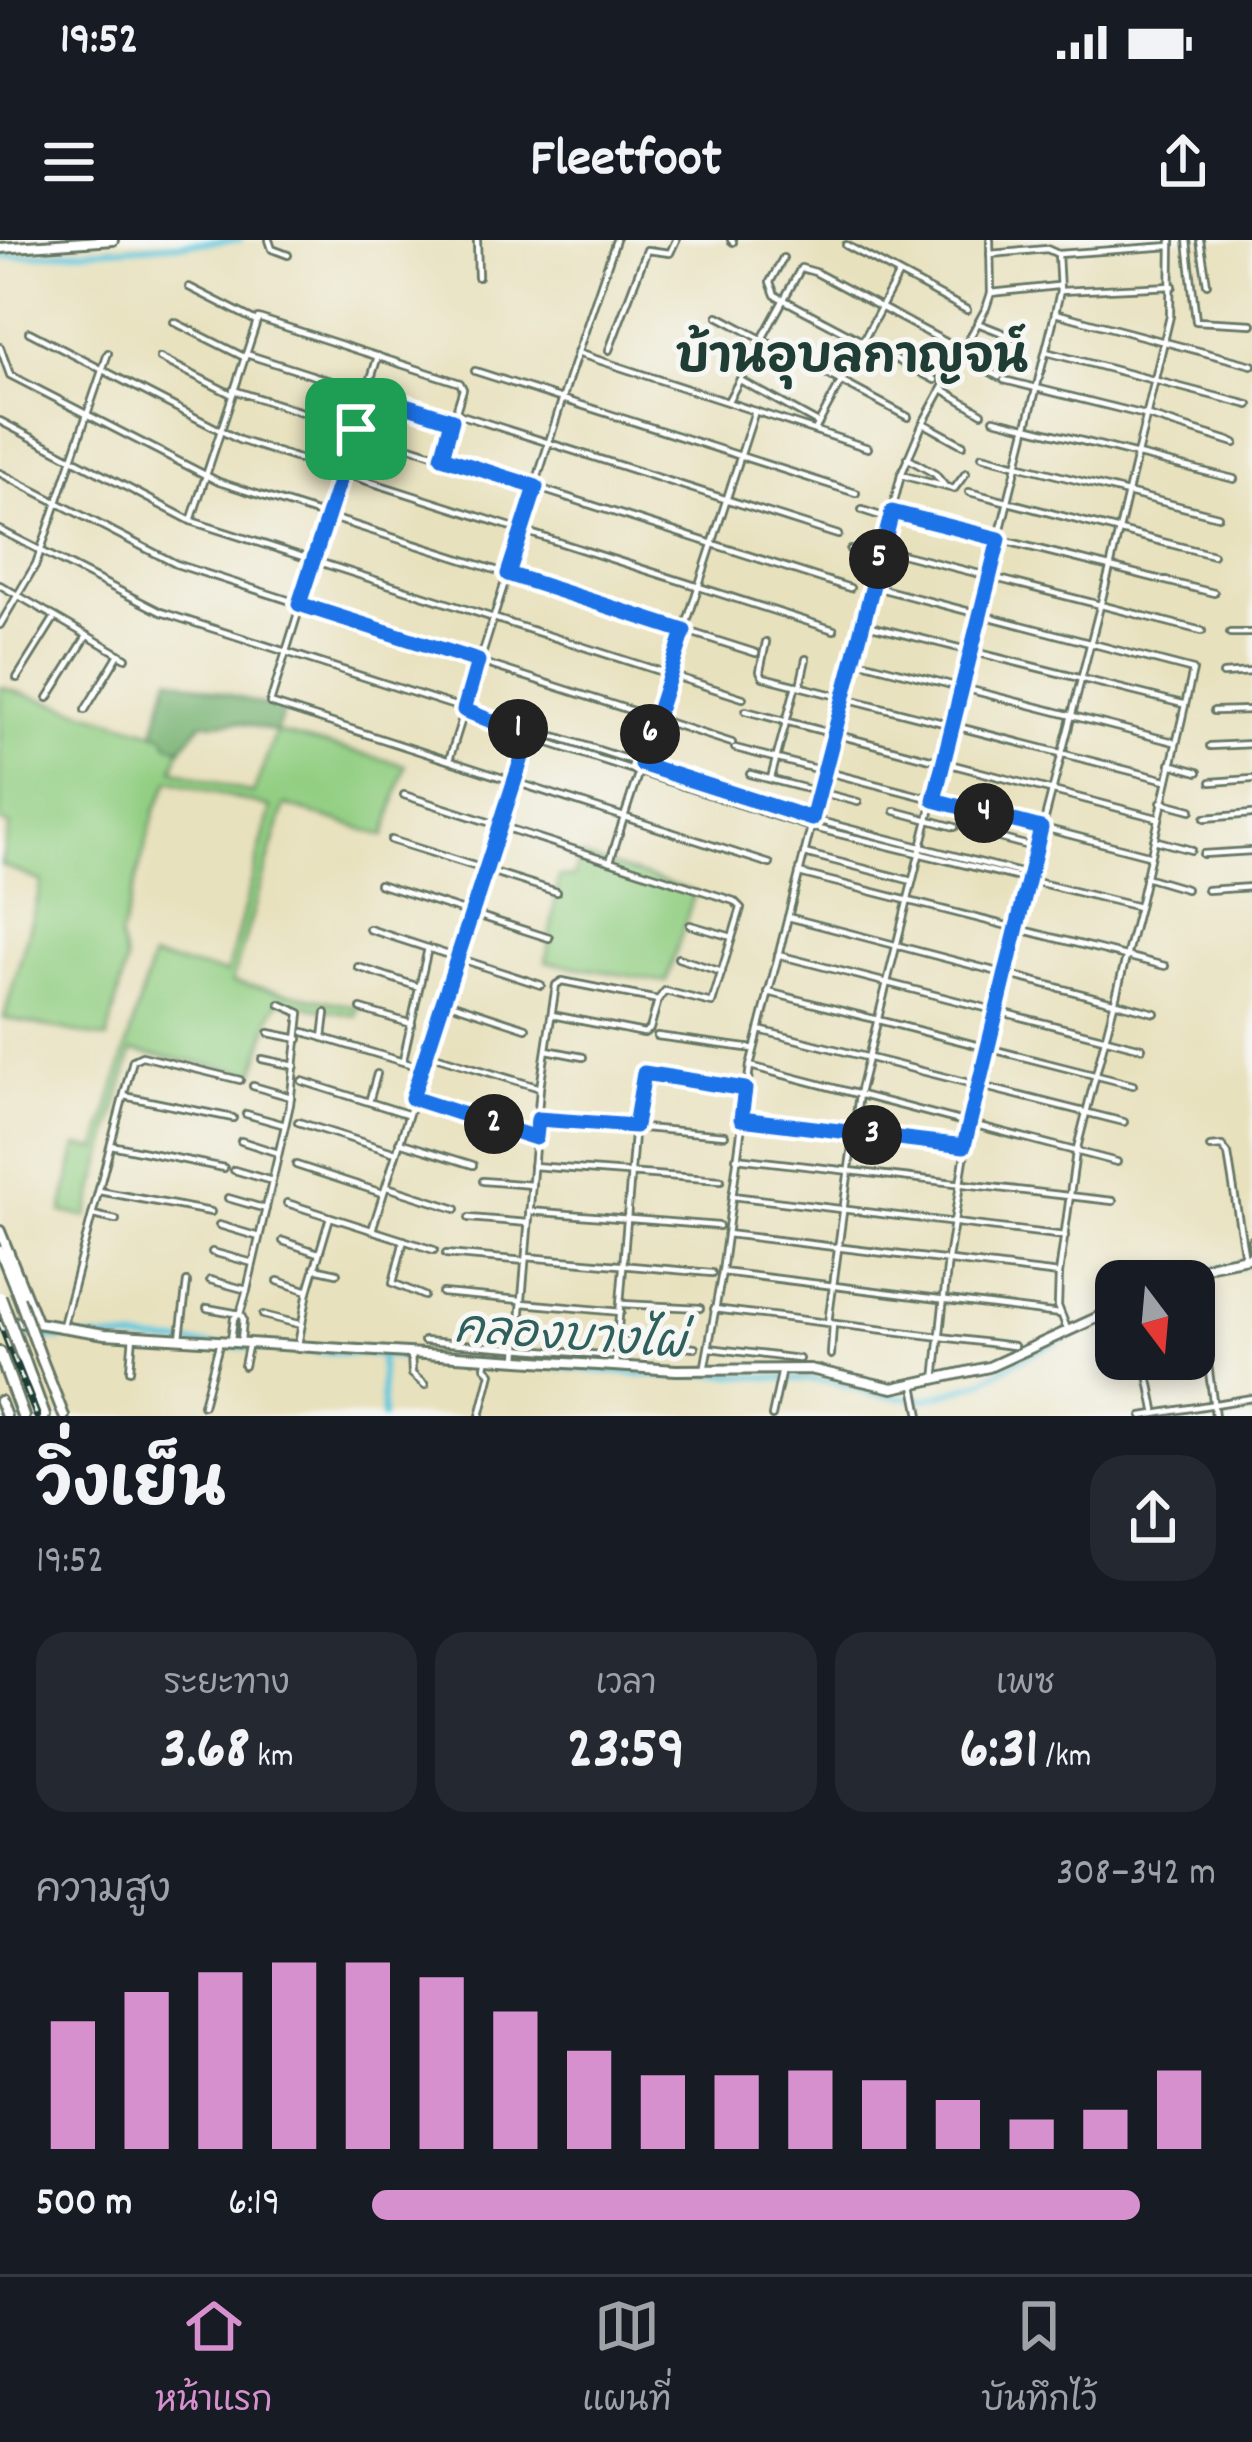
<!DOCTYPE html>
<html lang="th">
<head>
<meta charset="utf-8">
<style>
  :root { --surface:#171b24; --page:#242831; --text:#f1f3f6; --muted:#9ea1a6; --line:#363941; --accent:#d690ce }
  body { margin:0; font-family:Dekko,"Playpen Sans Thai",sans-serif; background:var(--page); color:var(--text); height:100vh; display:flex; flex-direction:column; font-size:45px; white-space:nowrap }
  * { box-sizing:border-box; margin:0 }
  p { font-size:39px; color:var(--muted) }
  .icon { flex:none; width:66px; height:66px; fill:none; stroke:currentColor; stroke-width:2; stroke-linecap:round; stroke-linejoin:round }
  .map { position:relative; height:1176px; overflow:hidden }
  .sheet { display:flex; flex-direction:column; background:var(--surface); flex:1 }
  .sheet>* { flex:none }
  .needle { width:78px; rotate:164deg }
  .buttons { position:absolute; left:1095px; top:1020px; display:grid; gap:24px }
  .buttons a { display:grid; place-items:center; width:120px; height:120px; border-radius:24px; background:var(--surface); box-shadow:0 6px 18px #0003; font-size:60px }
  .pin { position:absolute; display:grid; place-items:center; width:102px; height:102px; color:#fff; margin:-51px; border-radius:24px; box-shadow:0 6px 18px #0006 }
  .km { position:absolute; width:60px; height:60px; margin:-30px; border-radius:50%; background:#222; color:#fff; font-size:33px; line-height:60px; text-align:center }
  .round { display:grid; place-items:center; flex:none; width:126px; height:126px; border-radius:36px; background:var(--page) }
  .head { display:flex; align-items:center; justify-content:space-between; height:204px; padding:0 36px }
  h1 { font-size:66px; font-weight:700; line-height:90px }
  .stats { display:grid; grid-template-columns:repeat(3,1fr); gap:18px; height:204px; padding:12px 36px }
  .stats div { display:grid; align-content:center; border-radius:30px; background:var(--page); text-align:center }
  .stats b { font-size:60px; font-weight:700 }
  .stats small { font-size:33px; font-weight:400 }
  .stats p { font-size:33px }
  .chart { height:336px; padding:24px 36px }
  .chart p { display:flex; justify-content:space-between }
  .chart svg { width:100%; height:216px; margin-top:12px; stroke:var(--accent); stroke-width:6 }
  ul { padding:0 36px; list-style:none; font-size:39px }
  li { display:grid; grid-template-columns:192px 144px 1fr; align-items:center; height:90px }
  li i { height:30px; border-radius:15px; background:var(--accent) }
  .status { display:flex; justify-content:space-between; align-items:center; height:84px; padding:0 60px; background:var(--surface); direction:ltr }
  .status svg { height:33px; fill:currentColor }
  header { display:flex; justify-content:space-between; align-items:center; height:156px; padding:0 36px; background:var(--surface); font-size:54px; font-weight:700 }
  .tab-bar { display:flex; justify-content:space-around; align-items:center; height:168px; border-top:3px solid var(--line); background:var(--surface); font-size:33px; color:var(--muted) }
  .tab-bar a { display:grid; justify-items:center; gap:6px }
  .tab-bar .selected { color:var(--accent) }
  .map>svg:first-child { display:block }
  .green { fill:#93cf83; stroke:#59865c; stroke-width:3 }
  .forest { fill:#76b271; stroke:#4a7852; stroke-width:3 }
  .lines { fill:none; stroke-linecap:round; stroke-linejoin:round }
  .canal { stroke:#60c7dd; stroke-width:6 }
  .river { stroke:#60c7dd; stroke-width:12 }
  .street-casing { stroke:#657664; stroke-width:10 }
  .secondary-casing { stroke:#657664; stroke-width:14 }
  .highway-casing { stroke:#657664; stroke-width:16 }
  .street { stroke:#fff; stroke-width:4.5 }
  .secondary { stroke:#fff; stroke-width:8 }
  .highway { stroke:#fff; stroke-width:10 }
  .rail-casing { stroke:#1f3d34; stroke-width:8 }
  .rail { stroke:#f6f6f2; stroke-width:3; stroke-dasharray:9; stroke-linecap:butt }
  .secondary-bridge-casing { stroke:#657664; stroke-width:14; stroke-linecap:butt }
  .highway-bridge-casing { stroke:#657664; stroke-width:16; stroke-linecap:butt }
  .secondary-bridge { stroke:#fff; stroke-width:8 }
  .highway-bridge { stroke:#fff; stroke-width:10 }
  .route-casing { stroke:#fff; stroke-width:24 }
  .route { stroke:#1a73e8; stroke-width:15 }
  .labels { text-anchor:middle; stroke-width:10; stroke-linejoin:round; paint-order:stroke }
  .water-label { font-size:45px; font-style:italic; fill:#2f605e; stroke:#f6f6f2 }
  .quarter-label { font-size:48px; font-weight:bold; fill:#1f3d34; stroke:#f6f6f2 }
</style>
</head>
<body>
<div class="status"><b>19:52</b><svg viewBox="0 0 49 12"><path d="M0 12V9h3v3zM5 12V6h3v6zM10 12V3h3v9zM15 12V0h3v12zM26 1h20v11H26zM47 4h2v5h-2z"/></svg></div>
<header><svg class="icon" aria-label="menu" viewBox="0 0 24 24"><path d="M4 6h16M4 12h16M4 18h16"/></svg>Fleetfoot<svg class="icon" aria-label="share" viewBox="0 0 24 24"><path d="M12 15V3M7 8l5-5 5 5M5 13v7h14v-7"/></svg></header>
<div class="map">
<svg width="1252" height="1176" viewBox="0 0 1252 1176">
  <rect width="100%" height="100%" fill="#f6f6f2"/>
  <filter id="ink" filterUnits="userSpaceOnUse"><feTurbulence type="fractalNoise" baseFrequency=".00833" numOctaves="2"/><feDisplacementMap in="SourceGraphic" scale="24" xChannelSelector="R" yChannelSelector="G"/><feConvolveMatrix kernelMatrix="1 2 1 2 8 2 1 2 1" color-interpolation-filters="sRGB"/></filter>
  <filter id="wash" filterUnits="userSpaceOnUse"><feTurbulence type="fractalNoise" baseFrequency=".004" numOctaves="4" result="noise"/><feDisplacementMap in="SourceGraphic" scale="48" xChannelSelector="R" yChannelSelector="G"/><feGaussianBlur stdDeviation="2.7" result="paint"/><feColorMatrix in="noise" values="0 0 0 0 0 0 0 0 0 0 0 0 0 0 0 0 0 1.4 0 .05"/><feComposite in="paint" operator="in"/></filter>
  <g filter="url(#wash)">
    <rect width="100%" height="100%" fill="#e8e1bd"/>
    <g class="green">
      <polygon points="0,447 164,495 169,505 181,508 173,529 253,554 276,492 405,525 385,596 285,565 232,742 358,767 356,776 279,761 271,775 255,833 132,811 87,977 62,972 77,906 97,909 152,718 227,733 271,568 170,540 155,571 120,699 126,723 107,799 4,778 42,642 1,625 10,585 0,582"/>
      <polygon points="581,616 695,652 666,742 546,722 559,637 573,637"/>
    </g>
    <polygon class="forest" points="169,437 284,471 276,492 238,482 202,483 181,508 169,505 164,495 154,492"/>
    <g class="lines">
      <g class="canal">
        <polyline points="0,17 239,0"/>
        <polyline points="1188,1041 1210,1031 1252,1023"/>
        <polyline points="60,1096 409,1117"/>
        <polyline points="381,1115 383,1176"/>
        <polyline points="506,1123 676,1137 712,1134 832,1141 876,1155 926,1159 980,1143 1018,1120 1116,1075"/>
      </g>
      <polyline class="river" points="0,1089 60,1096"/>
    </g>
  </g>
  <g filter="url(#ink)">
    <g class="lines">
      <defs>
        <g id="street">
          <polyline points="269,0 272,9 288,15"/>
          <polyline points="477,0 478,37"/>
          <polyline points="731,0 733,2"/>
          <polyline points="1187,0 1196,81 1252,84"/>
          <polyline points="1200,0 1207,44"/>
          <polyline points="846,5 967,70"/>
          <polyline points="990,14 1047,9 1058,14 1171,6"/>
          <polyline points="783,18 770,42 775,55 935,140"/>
          <polyline points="189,47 256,81"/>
          <polyline points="1060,51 1173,46"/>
          <polyline points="991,53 1057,46"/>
          <polyline points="1055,73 1252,125"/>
          <polyline points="718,76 908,177"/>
          <polyline points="174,82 244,117"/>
          <polyline points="980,84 1013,97"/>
          <polyline points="29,92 239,200 834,390"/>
          <polyline points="0,107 10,135 219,242 756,413"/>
          <polyline points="609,110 647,10 670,13 676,0"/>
          <polyline points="1046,112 1249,165"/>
          <polyline points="577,113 868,208"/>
          <polyline points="246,114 452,180"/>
          <polyline points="378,116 270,463 770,624"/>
          <polyline points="963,116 999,137"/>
          <polyline points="160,118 231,154"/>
          <polyline points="475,131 856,253"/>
          <polyline points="740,140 818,183"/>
          <polyline points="1004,140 1145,175 1235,203"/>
          <polyline points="942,149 982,173"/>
          <polyline points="233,150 850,348"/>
          <polyline points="728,161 801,28 815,32 955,107"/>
          <polyline points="455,173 838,295"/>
          <polyline points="994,179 1234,239"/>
          <polyline points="0,181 191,281 743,458"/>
          <polyline points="923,183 963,205"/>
          <polyline points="815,190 899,34"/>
          <polyline points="982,216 1218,276"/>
          <polyline points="907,218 935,234 944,245"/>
          <polyline points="0,233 176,324 732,503"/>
          <polyline points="901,235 954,249 966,233"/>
          <polyline points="969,252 1213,315"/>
          <polyline points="862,270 890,279"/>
          <polyline points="894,273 1214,353"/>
          <polyline points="191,281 258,78 460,143 463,149 442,216"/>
          <polyline points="0,290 161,372 464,469 543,501 810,587 1139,667"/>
          <polyline points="882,309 1202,391"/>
          <polyline points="850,310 879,319"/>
          <polyline points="0,345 126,418"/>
          <polyline points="875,347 1193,430 1139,667 1076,912 1059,1034 1058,1066 1068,1091"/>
          <polyline points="863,384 1183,464"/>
          <polyline points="0,385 36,324 108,113"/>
          <polyline points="1230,393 1252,393"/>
          <polyline points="766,402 760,431 763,437 1166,540"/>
          <polyline points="854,420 1174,502"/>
          <polyline points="1223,434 1252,432"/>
          <polyline points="17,438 55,377"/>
          <polyline points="800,446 806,419"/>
          <polyline points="48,458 87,396"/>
          <polyline points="85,470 119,414"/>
          <polyline points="746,471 1157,578"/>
          <polyline points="1214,471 1252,470"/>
          <polyline points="522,490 558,497 812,579 1029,635"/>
          <polyline points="1210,506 1252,504"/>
          <polyline points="735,508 1148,615"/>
          <polyline points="449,520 569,138 616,0"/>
          <polyline points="1170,524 1198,532"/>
          <polyline points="750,534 858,562"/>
          <polyline points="771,538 796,445"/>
          <polyline points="1211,542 1252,539"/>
          <polyline points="404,555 734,661 741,668 712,763 665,751 658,760 562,741 556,745 540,848 517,1118"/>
          <polyline points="1161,562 1191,570"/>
          <polyline points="895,571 955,587"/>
          <polyline points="1205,578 1252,574"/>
          <polyline points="995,597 1036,608"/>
          <polyline points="391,600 557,652"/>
          <polyline points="1154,600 1191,610"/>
          <polyline points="804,613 912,641"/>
          <polyline points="1203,614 1252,611"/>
          <polyline points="610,621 755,171"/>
          <polyline points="799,633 1165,726"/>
          <polyline points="1145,637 1186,649"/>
          <polyline points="379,644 549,698"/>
          <polyline points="1207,650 1252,647"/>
          <polyline points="788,677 1155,773"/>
          <polyline points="690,685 732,697"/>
          <polyline points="369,689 541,745"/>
          <polyline points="778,715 1142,808"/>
          <polyline points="678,718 722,732"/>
          <polyline points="358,727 419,747"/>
          <polyline points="768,752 1133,845"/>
          <polyline points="444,761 526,788"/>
          <polyline points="361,769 412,784"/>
          <polyline points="552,775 644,793 650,789 658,760"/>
          <polyline points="759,790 1124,882"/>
          <polyline points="304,792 423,828"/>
          <polyline points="269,793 299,799"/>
          <polyline points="657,796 754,809"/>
          <polyline points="323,798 326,773"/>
          <polyline points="547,810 583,817"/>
          <polyline points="428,814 537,847"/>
          <polyline points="262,819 295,826"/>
          <polyline points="403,820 428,708"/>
          <polyline points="750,826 1117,922"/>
          <polyline points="302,841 407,874"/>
          <polyline points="253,846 291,857"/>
          <polyline points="124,856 233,878"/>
          <polyline points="413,858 536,898"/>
          <polyline points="369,862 377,834"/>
          <polyline points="246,874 285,885"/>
          <polyline points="538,879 725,895"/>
          <polyline points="741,879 962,906"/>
          <polyline points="298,882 396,913"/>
          <polyline points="241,901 278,913"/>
          <polyline points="399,902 473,925"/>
          <polyline points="111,905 224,928"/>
          <polyline points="1210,907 1222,906 1228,914 1245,1019"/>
          <polyline points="736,918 1113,961"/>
          <polyline points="296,925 382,953"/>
          <polyline points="533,926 721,940"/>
          <polyline points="234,930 272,941"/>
          <polyline points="483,941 532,945"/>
          <polyline points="387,947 456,969"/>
          <polyline points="99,951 211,972"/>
          <polyline points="732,956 1065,996"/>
          <polyline points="228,958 266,969"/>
          <polyline points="287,963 434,1010"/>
          <polyline points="529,971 719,986"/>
          <polyline points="93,975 116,980"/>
          <polyline points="469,978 528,983"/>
          <polyline points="219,985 259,997"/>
          <polyline points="372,990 528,498"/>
          <polyline points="727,994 1059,1034"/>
          <polyline points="1252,999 1252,1013"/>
          <polyline points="404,1000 393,1043 424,1056"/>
          <polyline points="283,1001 318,1013"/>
          <polyline points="212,1012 253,1023"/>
          <polyline points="446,1014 525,1021"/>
          <polyline points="526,1017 712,1033"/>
          <polyline points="314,1028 337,1033"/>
          <polyline points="722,1032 1060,1074"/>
          <polyline points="210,1040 247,1050"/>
          <polyline points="278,1041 308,1051"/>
          <polyline points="442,1053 520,1060"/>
          <polyline points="522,1063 621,1072"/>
          <polyline points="622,1064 700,1068"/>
          <polyline points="207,1068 240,1074"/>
          <polyline points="714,1069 1014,1106"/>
          <polyline points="240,1074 243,1079 241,1101"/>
          <polyline points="263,1075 302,1085"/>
          <polyline points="828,1083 859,854 1053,82 1060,51 1058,14"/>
          <polyline points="1194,1088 1204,1094 1215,1176"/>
          <polyline points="62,1089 133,820 142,816 240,840"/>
          <polyline points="180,1097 187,1042"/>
          <polyline points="231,1100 234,1078 240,1074 247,1050 290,864 300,773 280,764"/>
          <polyline points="424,1101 615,1116"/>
          <polyline points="617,1101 695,1108"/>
          <polyline points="298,1105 308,1051 330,977"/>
          <polyline points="709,1108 799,1119"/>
          <polyline points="411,1112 412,1134 425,1145"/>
          <polyline points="831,1115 833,1084"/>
          <polyline points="1145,1119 1155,1170"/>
          <polyline points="615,1125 636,870 644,833 745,849"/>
          <polyline points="244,1126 249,1102"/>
          <polyline points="130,1130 133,1095"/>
          <polyline points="704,1131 722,1032 750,826 901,235 923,183 986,68 991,53 990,0"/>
          <polyline points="935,1140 948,1019 976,844 1110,328 1170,76 1171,0"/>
          <polyline points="914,1145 920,1176"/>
          <polyline points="203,1165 220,1101"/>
          <polyline points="480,1176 491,1133 485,1127 487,1117"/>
          <polyline points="772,1176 782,1129"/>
          <polyline points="1142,1176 1252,1158"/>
        </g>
        <g id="secondary">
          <polyline points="0,8 113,0"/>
          <polyline points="0,991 37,1083"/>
          <polyline points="0,1011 19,1058"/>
          <polyline points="1177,1041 1212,1025 1252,1017"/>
          <polyline points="0,1082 37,1083 105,1094 676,1130 810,1129 893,1148 989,1127 1116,1069"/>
          <polyline points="42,1120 64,1176"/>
          <polyline points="0,1161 6,1176"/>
        </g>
        <g id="highway">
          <polyline points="0,1113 23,1176"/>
          <polyline points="23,1118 44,1176"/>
        </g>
      </defs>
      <use href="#street" class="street-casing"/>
      <use href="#secondary" class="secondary-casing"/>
      <use href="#highway" class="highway-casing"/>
      <use href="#street" class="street"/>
      <use href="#secondary" class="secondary"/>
      <use href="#highway" class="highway"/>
      <defs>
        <polyline id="rail" points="0,1082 37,1176"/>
      </defs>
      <use href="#rail" class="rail-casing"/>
      <use href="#rail" class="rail"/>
      <defs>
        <polyline id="secondary-bridge" points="19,1058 42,1120"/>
        <polyline id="highway-bridge" points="0,1057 23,1118"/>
      </defs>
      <use href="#secondary-bridge" class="secondary-bridge-casing"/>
      <use href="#highway-bridge" class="highway-bridge-casing"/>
      <use href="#secondary-bridge" class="secondary-bridge"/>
      <use href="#highway-bridge" class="highway-bridge"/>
    </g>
  </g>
  <g class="lines" filter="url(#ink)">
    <defs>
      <polygon id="route" points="368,153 452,180 442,217 536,247 508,334 684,391 641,524 812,579 892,272 999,299 934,560 1041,588 964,906 741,879 745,849 644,833 635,886 538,879 536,898 412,858 529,496 464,470 478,421 299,364"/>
    </defs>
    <use href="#route" class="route-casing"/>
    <use href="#route" class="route"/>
  </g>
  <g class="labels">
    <g class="water-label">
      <text transform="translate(570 1093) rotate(4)" y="16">คลองบางไผ่</text>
    </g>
    <g class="quarter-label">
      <text x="852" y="131">บ้านอุบลกาญจน์</text>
    </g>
  </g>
</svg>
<div class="buttons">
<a><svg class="needle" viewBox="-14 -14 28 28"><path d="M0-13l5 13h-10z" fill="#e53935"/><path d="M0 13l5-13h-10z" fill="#9ea1a6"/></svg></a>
</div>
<div class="pin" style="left:356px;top:189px;background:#1e9e55"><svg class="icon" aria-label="arrive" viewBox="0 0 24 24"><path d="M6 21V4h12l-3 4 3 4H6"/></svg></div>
<b class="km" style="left:518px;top:489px">1</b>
<b class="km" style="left:494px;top:884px">2</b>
<b class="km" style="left:872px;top:895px">3</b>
<b class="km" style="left:984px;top:573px">4</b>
<b class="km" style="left:879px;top:319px">5</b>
<b class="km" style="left:650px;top:494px">6</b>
</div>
<section class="sheet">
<div class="head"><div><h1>วิ่งเย็น</h1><p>19:52</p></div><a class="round"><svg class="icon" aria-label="share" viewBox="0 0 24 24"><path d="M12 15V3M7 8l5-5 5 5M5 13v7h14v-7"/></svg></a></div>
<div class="stats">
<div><p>ระยะทาง</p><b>3.68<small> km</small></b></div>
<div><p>เวลา</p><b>23:59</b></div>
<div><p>เพซ</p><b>6:31<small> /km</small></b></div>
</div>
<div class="chart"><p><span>ความสูง</span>308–342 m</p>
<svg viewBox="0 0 160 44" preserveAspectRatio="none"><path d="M5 44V18M15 44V12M25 44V8M35 44V6M45 44V6M55 44V9M65 44V16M75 44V24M85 44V29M95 44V29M105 44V28M115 44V30M125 44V34M135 44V38M145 44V36M155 44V28"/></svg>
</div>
<ul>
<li><b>500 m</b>6:19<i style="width:91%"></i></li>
</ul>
</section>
<nav class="tab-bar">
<a class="selected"><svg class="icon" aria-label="home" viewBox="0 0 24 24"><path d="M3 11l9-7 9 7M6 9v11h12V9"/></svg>หน้าแรก</a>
<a><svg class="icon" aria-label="map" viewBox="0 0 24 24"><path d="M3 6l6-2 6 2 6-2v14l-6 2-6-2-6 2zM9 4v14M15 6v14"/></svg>แผนที่</a>
<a><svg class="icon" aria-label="saved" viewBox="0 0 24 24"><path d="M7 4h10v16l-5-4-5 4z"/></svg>บันทึกไว้</a>
</nav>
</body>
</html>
